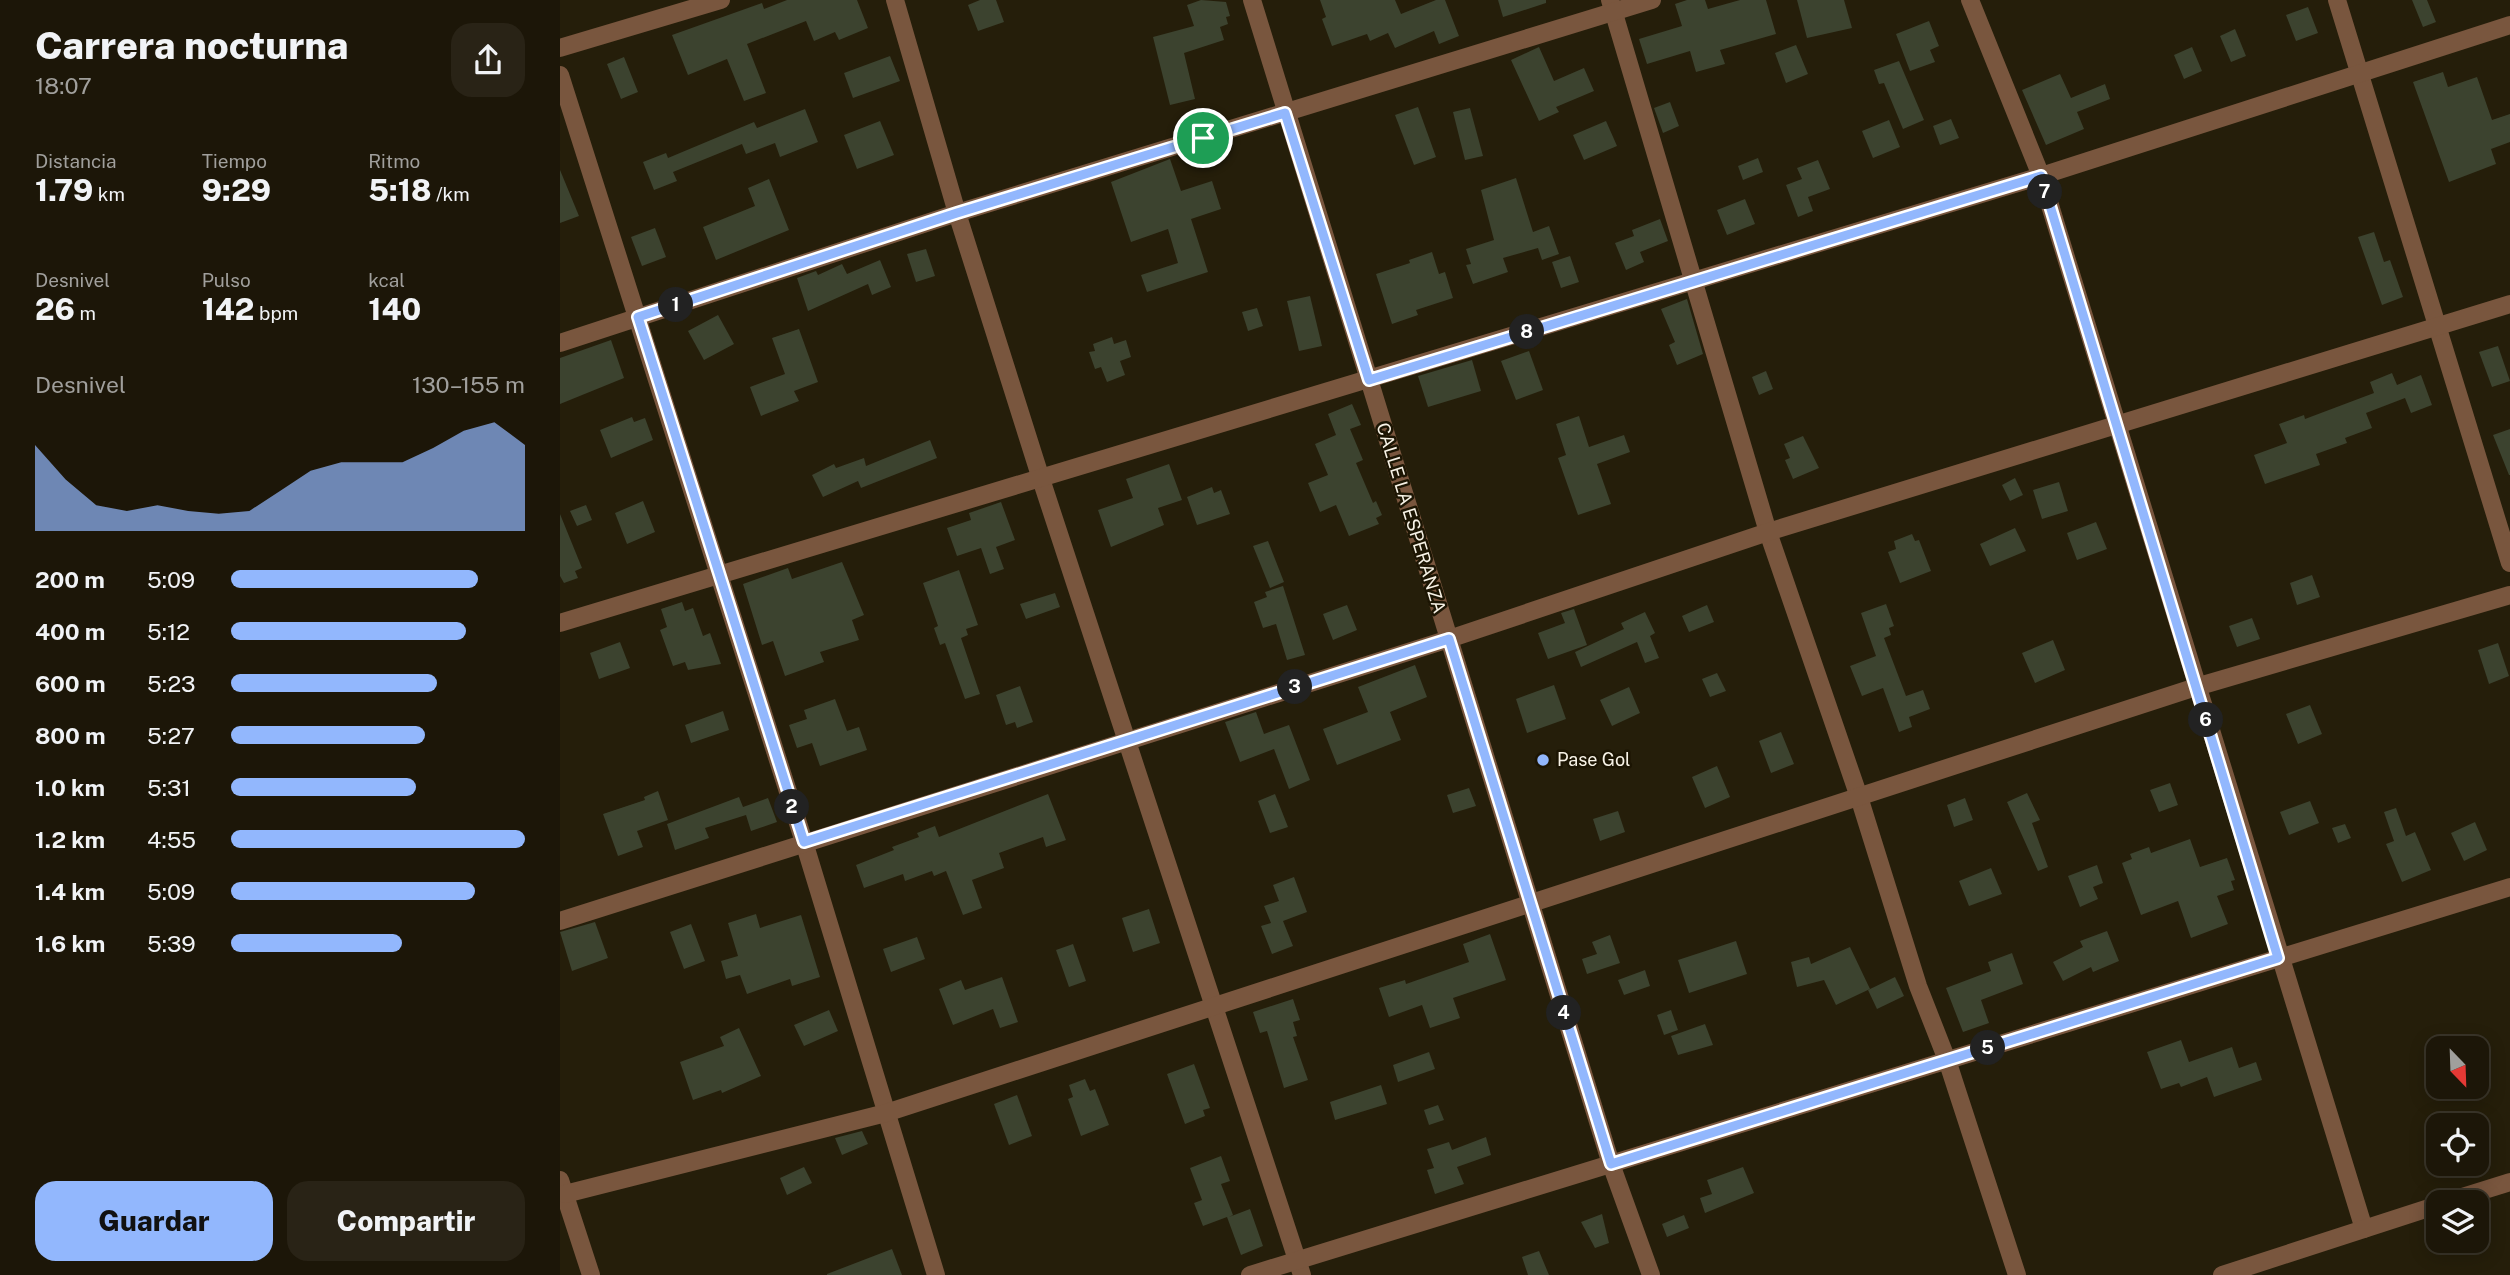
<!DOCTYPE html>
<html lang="es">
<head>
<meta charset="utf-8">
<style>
  :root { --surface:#1c1608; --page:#292316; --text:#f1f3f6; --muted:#a09f9c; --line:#3a3529; --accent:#92b7fd }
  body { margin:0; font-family:"Public Sans",sans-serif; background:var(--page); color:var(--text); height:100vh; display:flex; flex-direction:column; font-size:26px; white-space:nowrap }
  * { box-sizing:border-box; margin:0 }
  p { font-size:23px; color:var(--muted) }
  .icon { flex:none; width:38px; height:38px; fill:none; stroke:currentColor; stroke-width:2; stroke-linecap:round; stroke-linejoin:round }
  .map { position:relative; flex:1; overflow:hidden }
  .panel { display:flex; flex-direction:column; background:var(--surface); width:560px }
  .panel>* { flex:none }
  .needle { width:46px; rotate:157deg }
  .controls { position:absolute; left:1866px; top:1036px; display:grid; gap:14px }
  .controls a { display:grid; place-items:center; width:63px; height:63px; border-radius:14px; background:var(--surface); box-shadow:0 4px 18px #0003,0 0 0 2px var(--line); font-size:35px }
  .pin { position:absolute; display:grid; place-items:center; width:60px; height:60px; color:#fff; margin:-30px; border:4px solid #fff; border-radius:50%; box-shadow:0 2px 7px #0007 }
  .km { position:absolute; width:35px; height:35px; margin:-18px; border-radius:50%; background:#222; color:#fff; font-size:19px; line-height:35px; text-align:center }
  .round { display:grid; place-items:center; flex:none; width:74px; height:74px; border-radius:21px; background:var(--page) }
  .summary { display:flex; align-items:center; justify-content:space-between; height:119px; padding:0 35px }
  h1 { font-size:38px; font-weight:800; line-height:52px }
  .metrics { display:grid; grid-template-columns:repeat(3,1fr); gap:10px; height:119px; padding:7px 35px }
  .metrics div { display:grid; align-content:center }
  .metrics b { font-size:30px; font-weight:800 }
  .metrics small { font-size:19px; font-weight:400 }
  .metrics p { font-size:19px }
  .chart { height:196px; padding:14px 35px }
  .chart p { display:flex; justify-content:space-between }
  .chart svg { width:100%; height:126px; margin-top:7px; fill:var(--accent); opacity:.7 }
  .action { display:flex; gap:14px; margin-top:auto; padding:14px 35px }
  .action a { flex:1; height:80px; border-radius:21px; background:var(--accent); color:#111; font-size:28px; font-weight:800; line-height:80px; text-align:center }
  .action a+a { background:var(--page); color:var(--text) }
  ul { padding:0 35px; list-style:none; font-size:23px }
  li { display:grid; grid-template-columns:112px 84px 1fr; align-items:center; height:52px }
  li i { height:18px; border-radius:9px; background:var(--accent) }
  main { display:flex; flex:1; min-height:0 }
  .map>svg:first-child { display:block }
  .building { fill:#3c432f }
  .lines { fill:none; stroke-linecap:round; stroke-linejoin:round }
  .street { stroke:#79563e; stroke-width:18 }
  .route-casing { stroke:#fff; stroke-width:14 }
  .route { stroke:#92b7fd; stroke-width:9 }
  .poi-dot { fill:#92b7fd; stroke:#1c1503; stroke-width:2.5 }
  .labels { text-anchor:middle; stroke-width:5; stroke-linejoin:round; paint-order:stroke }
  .street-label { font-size:18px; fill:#f8f3e7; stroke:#1c1503 }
  .poi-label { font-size:18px; fill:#f8f3e7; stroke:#1c1503; text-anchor:start }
</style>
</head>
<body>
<main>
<section class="panel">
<div class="summary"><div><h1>Carrera nocturna</h1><p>18:07</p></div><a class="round"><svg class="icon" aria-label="share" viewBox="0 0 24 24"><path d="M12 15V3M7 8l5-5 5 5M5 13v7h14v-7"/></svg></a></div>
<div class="metrics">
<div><p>Distancia</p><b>1.79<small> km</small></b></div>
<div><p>Tiempo</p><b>9:29</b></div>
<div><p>Ritmo</p><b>5:18<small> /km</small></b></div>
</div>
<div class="metrics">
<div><p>Desnivel</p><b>26<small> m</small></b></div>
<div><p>Pulso</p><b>142<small> bpm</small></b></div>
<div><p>kcal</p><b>140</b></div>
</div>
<div class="chart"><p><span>Desnivel</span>130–155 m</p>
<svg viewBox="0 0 160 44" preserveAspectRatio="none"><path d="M0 44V14L10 26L20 35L30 37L40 35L50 37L60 38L70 37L80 30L90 23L100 20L110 20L120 20L130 15L140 9L150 6L160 14V44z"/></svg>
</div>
<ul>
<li><b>200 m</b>5:09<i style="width:84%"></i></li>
<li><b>400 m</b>5:12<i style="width:80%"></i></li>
<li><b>600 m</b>5:23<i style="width:70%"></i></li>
<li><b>800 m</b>5:27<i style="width:66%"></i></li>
<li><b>1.0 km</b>5:31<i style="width:63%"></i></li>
<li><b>1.2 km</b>4:55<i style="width:100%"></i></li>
<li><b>1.4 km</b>5:09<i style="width:83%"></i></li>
<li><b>1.6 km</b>5:39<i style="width:58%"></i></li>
</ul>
<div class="action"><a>Guardar</a><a>Compartir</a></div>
</section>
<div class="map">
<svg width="1950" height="1275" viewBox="0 0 1950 1275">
  <rect width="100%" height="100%" fill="#251e0a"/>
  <g class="building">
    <polygon points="227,0 297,0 308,28 279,40 275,32 254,41 246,21 187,44 206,93 184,101 167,59 128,75 112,35 202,3 204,9"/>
    <polygon points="420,0 436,0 444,22 418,31 408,5"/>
    <polygon points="641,0 666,2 670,16 666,17 668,24 660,27 664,40 624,53 635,99 610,105 593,37 634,26 627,5"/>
    <polygon points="760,0 835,0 841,14 876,0 885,0 899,36 879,44 874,31 835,48 828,33 810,41 807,34 772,46 762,19 766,17"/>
    <polygon points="938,0 986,0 986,3 943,17"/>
    <polygon points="1127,0 1145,0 1148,9 1180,0 1206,0 1216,34 1160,50 1165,64 1136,72 1130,51 1087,64 1079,39 1122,26 1115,4"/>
    <polygon points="1237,0 1284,0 1292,28 1247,38"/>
    <polygon points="1852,0 1867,0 1876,22 1863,27"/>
    <polygon points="1748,7 1758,33 1736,41 1726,15"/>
    <polygon points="1369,21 1379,46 1370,50 1375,62 1350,71 1336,34"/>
    <polygon points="1675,29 1686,56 1671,62 1660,36"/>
    <polygon points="1236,45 1248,74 1226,83 1215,53"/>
    <polygon points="979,47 994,81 1024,68 1034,91 996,107 999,112 979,121 951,60"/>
    <polygon points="1632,47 1642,71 1624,79 1614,55"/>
    <polygon points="330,56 340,81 293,98 284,73"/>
    <polygon points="64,57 78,92 61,99 47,64"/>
    <polygon points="1339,61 1364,120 1343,129 1324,83 1319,84 1314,70"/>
    <polygon points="1883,72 1888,87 1917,77 1932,120 1950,114 1950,142 1931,149 1936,164 1889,182 1853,82"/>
    <polygon points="1500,74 1511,98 1545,84 1550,99 1517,112 1524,129 1486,145 1462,90"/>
    <polygon points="1110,102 1119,126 1103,133 1094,108"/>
    <polygon points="858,107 876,157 854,165 835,115"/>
    <polygon points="910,108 923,156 905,160 893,112"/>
    <polygon points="245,109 258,142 220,157 215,143 186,154 182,144 113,172 117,181 94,190 83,162 106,153 108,158 194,122 197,128"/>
    <polygon points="1391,119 1399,138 1380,145 1373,126"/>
    <polygon points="1329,120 1340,147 1313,158 1302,131"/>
    <polygon points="320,121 334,155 297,169 284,135"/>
    <polygon points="1046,121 1057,146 1024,160 1013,135"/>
    <polygon points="1198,158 1203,172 1183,180 1178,166"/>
    <polygon points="610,159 621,191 652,181 661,209 631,219 648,272 587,292 581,275 618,263 608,229 571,242 551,182"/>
    <polygon points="1258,160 1270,189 1248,197 1253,211 1238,217 1226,185 1242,179 1237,168"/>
    <polygon points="0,170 19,216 0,223"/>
    <polygon points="956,178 973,232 989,226 999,254 982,260 978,248 943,258 948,272 913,284 906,265 911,264 906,249 934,240 921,190"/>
    <polygon points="209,179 229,230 156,260 143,227 195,206 188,188"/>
    <polygon points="1185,199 1195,224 1167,235 1157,210"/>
    <polygon points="1100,219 1108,241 1080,252 1084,262 1066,270 1055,243 1074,236 1072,230"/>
    <polygon points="95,228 106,257 82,266 71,237"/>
    <polygon points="1814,232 1824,262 1830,260 1843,297 1822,305 1798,237"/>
    <polygon points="366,249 375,276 356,282 347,254"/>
    <polygon points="872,252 879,274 885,272 893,298 856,310 858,315 832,324 816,274 850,263 849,260"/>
    <polygon points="1010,256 1019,282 1001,288 992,262"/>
    <polygon points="320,260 331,287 312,295 308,284 248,311 237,278 256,271 258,275 282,264 287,274"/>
    <polygon points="750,296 762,346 739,351 727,301"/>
    <polygon points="1127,299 1143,354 1117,365 1109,345 1115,342 1101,309"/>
    <polygon points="697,308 703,326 688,331 682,312"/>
    <polygon points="158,315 174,344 144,360 128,331"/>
    <polygon points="239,329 258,382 234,391 239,401 201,416 190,387 225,374 212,338"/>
    <polygon points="552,337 554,344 566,340 571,357 560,361 565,375 547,382 541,367 535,369 529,352 535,351 533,344"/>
    <polygon points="51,340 64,378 0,404 0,358"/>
    <polygon points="1938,346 1950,381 1932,387 1919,352"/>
    <polygon points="969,351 983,390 956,400 941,361"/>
    <polygon points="912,360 921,391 868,407 858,376"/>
    <polygon points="1206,371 1213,389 1199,395 1192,377"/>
    <polygon points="1832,373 1837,385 1861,375 1872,405 1851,413 1845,398 1806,413 1812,428 1785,438 1787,443 1756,454 1760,465 1705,484 1694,455 1727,443 1719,424 1744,415 1745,419 1814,393 1810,382"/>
    <polygon points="792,404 801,425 790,429 803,460 796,463 813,503 816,501 822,515 816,518 819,524 789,536 776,505 760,512 748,483 768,475 755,444 776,435 768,414"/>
    <polygon points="1019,416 1029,447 1064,435 1070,452 1037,464 1051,504 1018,515 998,458 1006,455 996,424"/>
    <polygon points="72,417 74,422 85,418 93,440 51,458 40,430"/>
    <polygon points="1950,429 1950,475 1949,475 1933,435"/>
    <polygon points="1243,436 1259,468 1233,479 1225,460 1230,458 1224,444"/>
    <polygon points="370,440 377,458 301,488 298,481 263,497 252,475 274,464 276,468 304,458 306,466"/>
    <polygon points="609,464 622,500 598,508 604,525 551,547 538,510 573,498 566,479"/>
    <polygon points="1455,478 1463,495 1450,501 1442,485"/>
    <polygon points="1499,482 1508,511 1482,519 1473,490"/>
    <polygon points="652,487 654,493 661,490 670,514 637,525 627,497"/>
    <polygon points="83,501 95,532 67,544 55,513"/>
    <polygon points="441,502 455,540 436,547 444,569 430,574 421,548 397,556 387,528 411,520 409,513"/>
    <polygon points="26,505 32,520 17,526 10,511"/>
    <polygon points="0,514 22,568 15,571 18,578 4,583 0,576"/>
    <polygon points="1536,522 1547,549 1517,560 1507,533"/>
    <polygon points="1455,528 1466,551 1430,566 1420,544"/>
    <polygon points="1352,534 1355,541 1359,540 1371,571 1340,583 1328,552 1336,549 1334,541"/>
    <polygon points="708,541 724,582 710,588 693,546"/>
    <polygon points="282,562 304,615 292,620 299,640 260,652 264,662 225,676 213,641 202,645 183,584 228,568 232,579"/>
    <polygon points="399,570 418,625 406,629 408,635 401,638 420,694 405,699 385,643 380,645 374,628 378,626 363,583"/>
    <polygon points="1752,575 1760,597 1737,605 1730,583"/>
    <polygon points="723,586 745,655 727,660 716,624 703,628 694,602 707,597 705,592"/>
    <polygon points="495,593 500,607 466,619 460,604"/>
    <polygon points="122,602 125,611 133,608 143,636 150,633 161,664 128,670 125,662 113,666 100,630 107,627 101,609"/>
    <polygon points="1326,604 1334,626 1329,628 1331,635 1324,638 1346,696 1363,690 1370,709 1349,717 1352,727 1339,732 1323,688 1302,696 1290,666 1316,656 1301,613"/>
    <polygon points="787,605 797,630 773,640 763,614"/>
    <polygon points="1147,605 1154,622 1129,632 1122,616"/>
    <polygon points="1014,609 1027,645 988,659 978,633 1005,623 1001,613"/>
    <polygon points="1085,612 1095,633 1090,636 1099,658 1085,663 1077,642 1021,667 1015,652 1064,629 1061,623"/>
    <polygon points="1692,618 1700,639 1677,647 1669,626"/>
    <polygon points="1493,640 1505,670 1475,683 1462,653"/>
    <polygon points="60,642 70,668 39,679 30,653"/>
    <polygon points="1938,643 1949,676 1929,684 1918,650"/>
    <polygon points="855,665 867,697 830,712 841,740 777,765 763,729 808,712 798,687"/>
    <polygon points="1157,673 1166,691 1150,697 1142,679"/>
    <polygon points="994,685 1006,719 967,733 956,699"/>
    <polygon points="460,686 473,722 457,728 455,722 446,725 436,695"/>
    <polygon points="1069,687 1080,713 1052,726 1040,700"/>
    <polygon points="275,699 287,731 299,727 307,750 260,766 252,743 237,748 229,725 247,719 244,710"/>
    <polygon points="1750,705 1762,734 1738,744 1726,714"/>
    <polygon points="163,711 169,730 131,743 125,725"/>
    <polygon points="696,712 704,734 729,725 750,780 729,789 714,749 680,762 665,722"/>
    <polygon points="1221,732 1234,764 1211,773 1199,741"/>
    <polygon points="1157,766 1170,797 1145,808 1132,777"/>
    <polygon points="1610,783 1618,805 1599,812 1590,790"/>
    <polygon points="909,788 916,806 893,813 887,795"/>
    <polygon points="98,791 108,820 77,831 83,847 58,856 43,814 85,800 84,797"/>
    <polygon points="1467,793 1480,820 1472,823 1488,867 1478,871 1447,802"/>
    <polygon points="488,794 506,840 486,847 483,837 439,853 444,868 412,880 422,908 403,915 386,871 374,876 372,871 345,881 343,874 304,888 296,865 334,850 332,847 359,837 357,833 375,826 379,837"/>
    <polygon points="715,794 728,827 710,833 698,801"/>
    <polygon points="179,797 183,807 208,798 217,822 191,831 186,815 145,828 149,838 115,850 107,824"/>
    <polygon points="1405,798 1413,820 1394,827 1387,805"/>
    <polygon points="1750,801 1759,823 1729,835 1720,812"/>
    <polygon points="1836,808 1846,836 1855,832 1871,870 1842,882 1826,844 1834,841 1824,812"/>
    <polygon points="1058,811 1065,832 1040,841 1033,819"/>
    <polygon points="1915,822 1927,850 1904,861 1891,833"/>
    <polygon points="1785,824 1791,838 1778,843 1772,828"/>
    <polygon points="1630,839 1640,867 1667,858 1675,880 1671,881 1674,890 1657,896 1668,924 1631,938 1618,901 1581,915 1562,863 1572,859 1570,854 1589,847 1591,853"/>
    <polygon points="1537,865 1543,883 1533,887 1538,899 1520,907 1508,876"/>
    <polygon points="1431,868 1442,894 1409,906 1399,881"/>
    <polygon points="734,877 747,912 723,921 733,946 712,954 701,926 711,923 704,906 719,901 713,885"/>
    <polygon points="589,909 600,943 573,952 562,918"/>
    <polygon points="196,914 200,928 241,915 260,977 232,986 230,979 187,994 180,975 166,979 161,961 178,956 168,923"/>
    <polygon points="35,922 48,958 12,971 0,932"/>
    <polygon points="131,924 145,961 124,969 110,932"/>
    <polygon points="1547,931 1559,961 1533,972 1531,967 1503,981 1493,962 1523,947 1520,941"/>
    <polygon points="930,934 946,980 893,998 900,1018 870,1028 862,1005 829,1017 819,988 845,980 846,984 909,962 903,944"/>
    <polygon points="1050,935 1060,963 1027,974 1022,959 1037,954 1032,942"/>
    <polygon points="357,937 365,959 331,972 323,949"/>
    <polygon points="1176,941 1187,974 1129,993 1118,960"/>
    <polygon points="513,944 526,981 509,987 496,950"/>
    <polygon points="1290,947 1310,989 1276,1005 1264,980 1237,987 1231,962 1249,957 1251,964"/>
    <polygon points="1452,953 1463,984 1421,1000 1429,1023 1403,1032 1386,988 1431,971 1428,962"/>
    <polygon points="1085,970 1090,986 1064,995 1058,980"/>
    <polygon points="442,977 458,1022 440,1028 433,1009 393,1025 379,989 401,980 405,990"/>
    <polygon points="1335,977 1344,996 1317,1009 1308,990"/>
    <polygon points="733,999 740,1020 733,1022 737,1036 733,1037 748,1080 724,1088 707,1031 700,1033 693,1012"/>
    <polygon points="269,1010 278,1031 244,1046 234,1025"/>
    <polygon points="1111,1010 1118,1030 1104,1035 1097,1015"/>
    <polygon points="1145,1024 1153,1045 1118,1055 1111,1036"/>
    <polygon points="179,1028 201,1076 162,1093 161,1090 133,1100 120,1062 164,1046 160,1037"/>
    <polygon points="1621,1040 1629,1062 1672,1047 1679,1068 1696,1062 1702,1080 1654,1097 1647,1077 1621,1087 1619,1083 1601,1089 1587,1052"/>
    <polygon points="869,1052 875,1069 838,1082 833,1065"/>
    <polygon points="634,1064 650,1108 643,1110 645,1116 625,1124 607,1074"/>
    <polygon points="525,1079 530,1091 535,1089 549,1125 521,1136 508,1099 513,1097 509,1085"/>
    <polygon points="821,1085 827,1104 775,1120 770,1102"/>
    <polygon points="457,1095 472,1136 449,1145 434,1104"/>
    <polygon points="878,1105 884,1120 869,1125 864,1110"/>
    <polygon points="302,1131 308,1144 282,1155 275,1138"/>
    <polygon points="926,1137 931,1155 897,1167 904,1184 875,1194 867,1170 874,1168 867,1149 889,1142 892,1150"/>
    <polygon points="661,1156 670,1181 661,1184 673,1215 669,1217 690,1209 703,1246 681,1255 667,1217 643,1226 634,1203 642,1200 630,1168"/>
    <polygon points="244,1167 252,1183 227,1195 220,1178"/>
    <polygon points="1183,1167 1194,1193 1145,1213 1140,1198 1152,1194 1147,1180"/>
    <polygon points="1042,1214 1049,1243 1035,1248 1021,1222"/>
    <polygon points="1124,1215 1129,1228 1107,1237 1102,1224"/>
    <polygon points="332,1249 342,1275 267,1275 267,1274"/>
    <polygon points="979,1251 989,1275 968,1275 962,1257"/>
  </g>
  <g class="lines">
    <g class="street">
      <polyline points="335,0 397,213 481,479 742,1275"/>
      <polyline points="692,0 1051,1164 1091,1275"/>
      <polyline points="1050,0 1208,532 1299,797 1358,986 1387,1060 1457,1275"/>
      <polyline points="1410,0 1481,176 1804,1229"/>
      <polyline points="1777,0 1950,563"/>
      <polyline points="0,48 161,0"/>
      <polyline points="0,75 244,842 376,1275"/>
      <polyline points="0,343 397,213 1092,0"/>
      <polyline points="0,623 1481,176 1950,25"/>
      <polyline points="0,921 889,639 1208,532 1950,304"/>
      <polyline points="0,1180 31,1275"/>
      <polyline points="5,1194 326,1113 1636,687 1950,595"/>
      <polyline points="1886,1202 1950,1182"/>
      <polyline points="690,1275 1950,887"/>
      <polyline points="1662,1275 1878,1205"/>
    </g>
  </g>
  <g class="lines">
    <defs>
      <polygon id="route" points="725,113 809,380 1481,176 1718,958 1051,1164 889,639 244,842 78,317 397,213"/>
    </defs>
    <use href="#route" class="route-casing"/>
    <use href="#route" class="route"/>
  </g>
  <circle class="poi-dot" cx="983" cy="760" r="7"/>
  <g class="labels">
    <g class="street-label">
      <text transform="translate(851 518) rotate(73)" y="6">CALLE LA ESPERANZA</text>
    </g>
    <g class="poi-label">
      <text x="997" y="766">Pase Gol</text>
    </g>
  </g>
</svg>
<div class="controls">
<a><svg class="needle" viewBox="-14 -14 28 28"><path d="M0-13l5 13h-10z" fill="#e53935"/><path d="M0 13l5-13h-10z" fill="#a09f9c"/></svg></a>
<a><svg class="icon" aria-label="locate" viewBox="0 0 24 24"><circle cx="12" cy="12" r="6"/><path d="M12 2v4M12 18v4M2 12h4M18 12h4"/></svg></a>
<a><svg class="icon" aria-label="layers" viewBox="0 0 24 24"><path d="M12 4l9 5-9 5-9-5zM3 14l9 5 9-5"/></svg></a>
</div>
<div class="pin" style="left:643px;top:138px;background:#1e9e55"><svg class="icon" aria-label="arrive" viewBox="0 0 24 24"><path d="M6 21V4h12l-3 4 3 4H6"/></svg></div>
<b class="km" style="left:116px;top:305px">1</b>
<b class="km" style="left:232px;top:807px">2</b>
<b class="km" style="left:735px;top:687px">3</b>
<b class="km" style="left:1004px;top:1013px">4</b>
<b class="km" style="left:1428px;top:1048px">5</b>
<b class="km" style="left:1646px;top:720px">6</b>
<b class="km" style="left:1485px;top:192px">7</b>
<b class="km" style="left:967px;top:332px">8</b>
</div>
</main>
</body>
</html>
